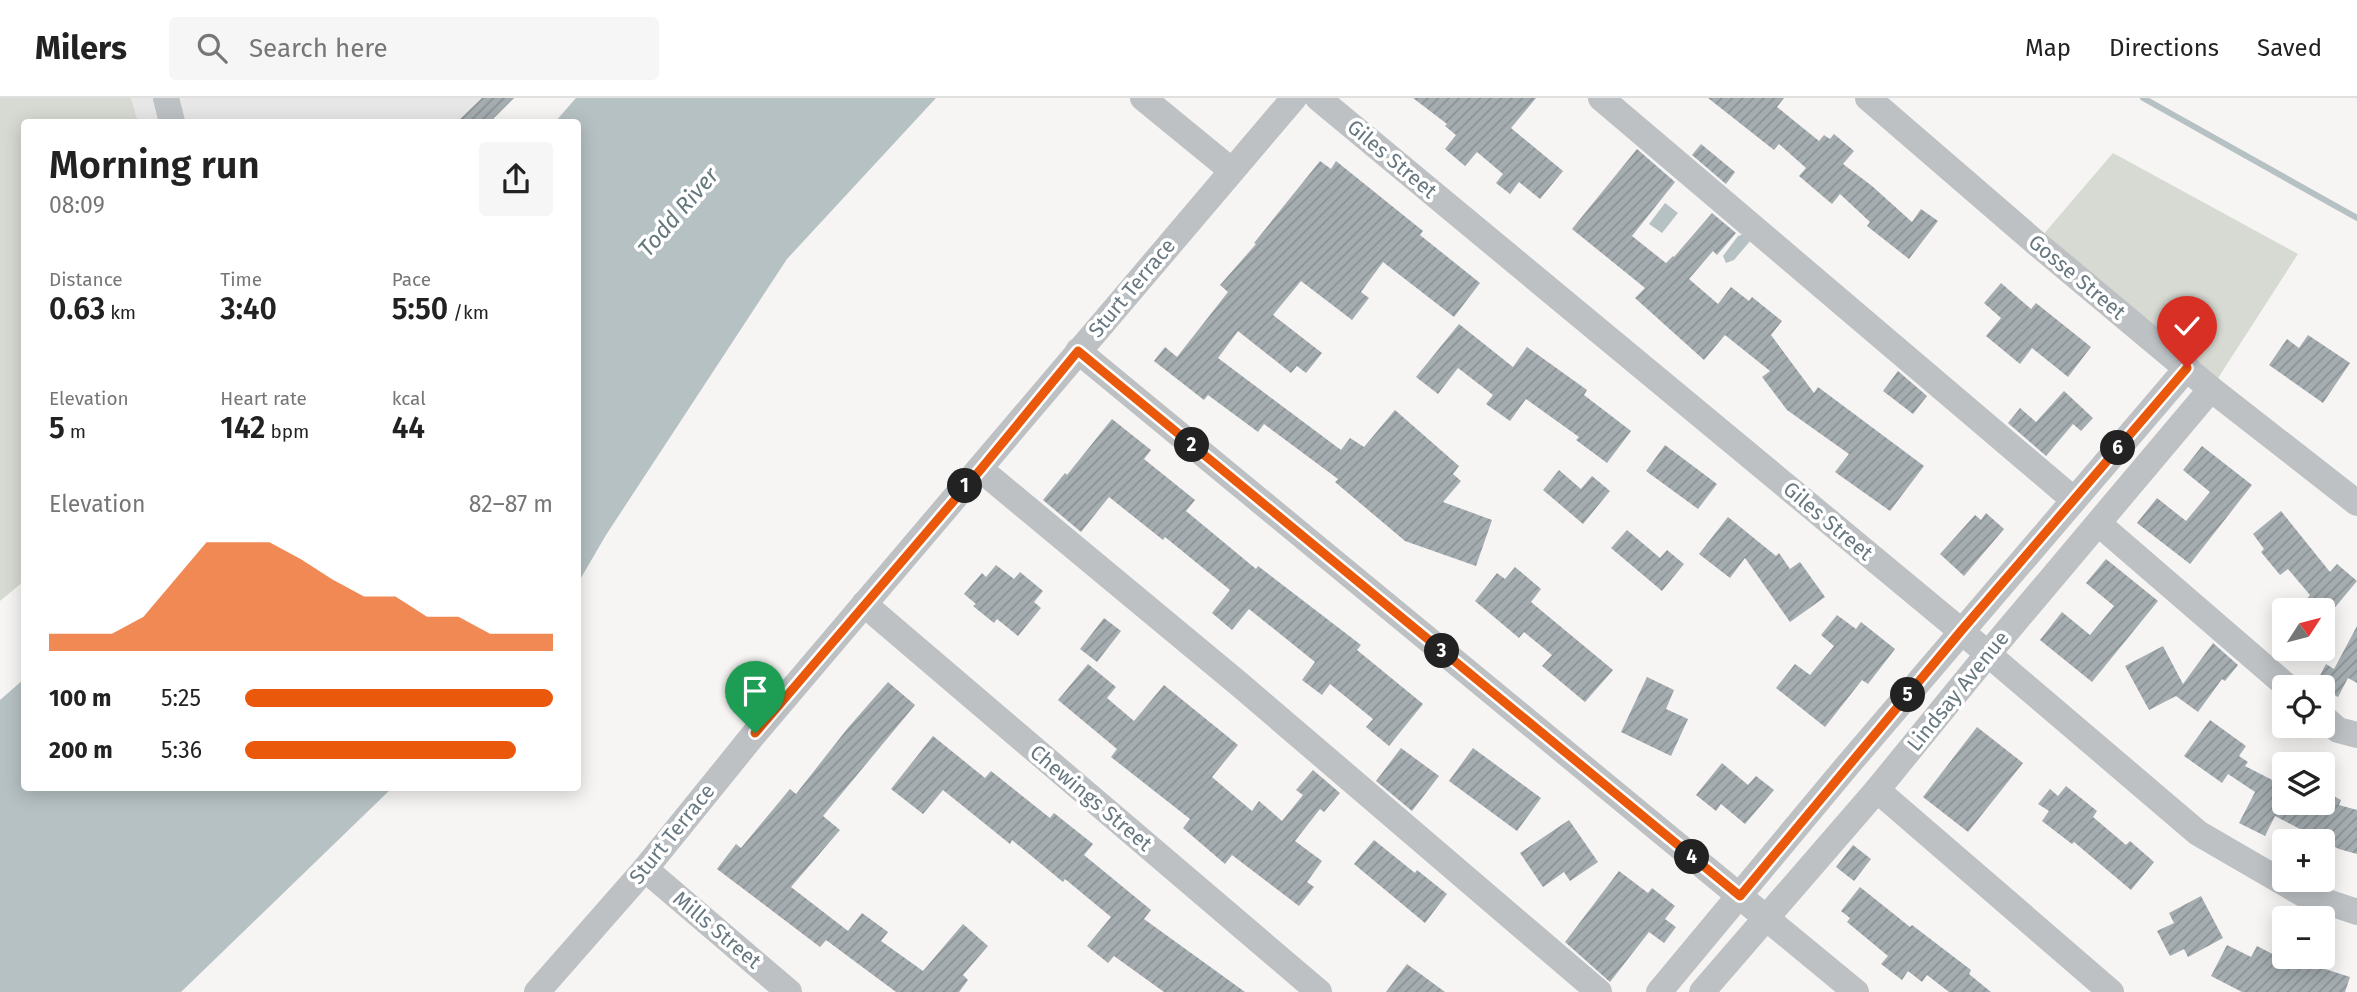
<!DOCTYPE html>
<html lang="en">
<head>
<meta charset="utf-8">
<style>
  :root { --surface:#fff; --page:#f6f6f6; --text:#222; --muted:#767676; --line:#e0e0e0; --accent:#ea580c }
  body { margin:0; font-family:"Fira Sans",sans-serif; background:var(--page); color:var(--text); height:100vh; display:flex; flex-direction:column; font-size:26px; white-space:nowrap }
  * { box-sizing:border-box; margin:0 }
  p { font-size:23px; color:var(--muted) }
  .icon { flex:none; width:38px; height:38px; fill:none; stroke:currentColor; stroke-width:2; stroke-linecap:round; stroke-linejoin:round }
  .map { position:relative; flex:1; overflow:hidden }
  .sheet { position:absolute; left:21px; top:21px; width:560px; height:672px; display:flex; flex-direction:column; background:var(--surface); border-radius:7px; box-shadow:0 4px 18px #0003 }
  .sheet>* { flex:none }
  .needle { width:46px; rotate:54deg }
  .controls { position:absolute; left:2272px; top:500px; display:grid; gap:14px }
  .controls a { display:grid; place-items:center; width:63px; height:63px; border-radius:7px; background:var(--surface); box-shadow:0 4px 18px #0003; font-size:35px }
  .pin { position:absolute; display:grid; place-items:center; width:60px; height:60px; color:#fff; margin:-72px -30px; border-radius:50% 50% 50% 0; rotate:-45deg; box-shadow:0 0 7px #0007 }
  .pin .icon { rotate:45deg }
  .km { position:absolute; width:35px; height:35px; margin:-18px; border-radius:50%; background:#222; color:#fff; font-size:19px; line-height:35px; text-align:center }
  .round { display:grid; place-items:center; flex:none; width:74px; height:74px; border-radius:7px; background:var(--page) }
  .head { display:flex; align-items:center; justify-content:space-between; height:119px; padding:0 28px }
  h1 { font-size:38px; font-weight:600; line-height:52px }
  .figures { display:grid; grid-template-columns:repeat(3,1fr); gap:10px; height:119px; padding:7px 28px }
  .figures div { display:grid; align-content:center }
  .figures b { font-size:30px; font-weight:600 }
  .figures small { font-size:19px; font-weight:400 }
  .figures p { font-size:19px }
  .chart { height:196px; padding:14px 28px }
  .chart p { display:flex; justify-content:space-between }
  .chart svg { width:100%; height:126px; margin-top:7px; fill:var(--accent); opacity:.7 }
  ul { padding:0 28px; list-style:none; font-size:23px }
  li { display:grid; grid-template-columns:112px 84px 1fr; align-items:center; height:52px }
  li i { height:18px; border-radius:9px; background:var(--accent) }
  header { display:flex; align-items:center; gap:42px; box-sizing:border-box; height:98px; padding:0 35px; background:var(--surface); border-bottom:2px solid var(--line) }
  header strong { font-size:33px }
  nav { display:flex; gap:38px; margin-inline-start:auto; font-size:24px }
  .search { width:490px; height:63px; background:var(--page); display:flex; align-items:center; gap:18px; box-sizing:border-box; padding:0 24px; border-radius:7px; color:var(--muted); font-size:26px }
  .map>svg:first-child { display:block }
  .built { fill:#e6e7e6 }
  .park { fill:#d6dad2 }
  .water { fill:#b6c1c4 }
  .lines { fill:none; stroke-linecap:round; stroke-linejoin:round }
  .stream { stroke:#b6c1c4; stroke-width:6 }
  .building { fill:url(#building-hatch) }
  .minor { stroke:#bdc1c4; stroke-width:26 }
  .route-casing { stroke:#fff; stroke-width:14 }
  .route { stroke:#ea580c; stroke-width:9 }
  .labels { text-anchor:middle; stroke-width:7; stroke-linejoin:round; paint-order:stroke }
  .street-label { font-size:21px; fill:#687880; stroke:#fff }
  .water-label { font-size:23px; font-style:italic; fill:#64787c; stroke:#fff }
</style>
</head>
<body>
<header>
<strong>Milers</strong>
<div class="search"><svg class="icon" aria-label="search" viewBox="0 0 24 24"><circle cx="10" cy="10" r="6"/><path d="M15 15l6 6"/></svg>Search here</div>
<nav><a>Map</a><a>Directions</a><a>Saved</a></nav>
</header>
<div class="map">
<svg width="2357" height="894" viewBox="0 0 2357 894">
  <defs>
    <pattern id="building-hatch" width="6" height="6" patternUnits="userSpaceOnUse" patternTransform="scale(1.75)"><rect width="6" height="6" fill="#a5adb1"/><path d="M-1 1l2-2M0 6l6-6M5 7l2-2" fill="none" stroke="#8a9295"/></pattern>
  </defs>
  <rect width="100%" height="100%" fill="#f6f5f3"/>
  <polygon class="built" points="131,0 513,0 490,24 138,24"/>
  <g class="park">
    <polygon points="0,0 131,0 138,24 24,24 24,483 0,503"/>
    <polygon points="2113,55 2298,156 2211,291 2036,145"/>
  </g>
  <g class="water">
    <polygon points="576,0 936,0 787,161 606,437 578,485 578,24 555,24"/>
    <polygon points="1665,105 1678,115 1662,135 1649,126"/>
    <polygon points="1744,136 1751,142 1734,162 1726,165 1723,158 1738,138"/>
    <polygon points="24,581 24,690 392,690 181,894 0,894 0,602"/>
  </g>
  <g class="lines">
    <polyline class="stream" points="2143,0 2357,120"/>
  </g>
  <g class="building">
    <polygon points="482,0 514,0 490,24 457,24"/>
    <polygon points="1413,0 1536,0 1511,30 1563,73 1540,101 1519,84 1510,96 1496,85 1503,76 1477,54 1465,68 1445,51 1456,37 1445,28 1447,26"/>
    <polygon points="1708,0 1784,0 1777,9 1819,43 1824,37 1830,41 1834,36 1854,53 1843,66 1872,88 1912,124 1921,111 1938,123 1909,161 1867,128 1870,124 1840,96 1832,106 1799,78 1806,70 1779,46 1774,52"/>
    <polygon points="1701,46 1735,74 1726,86 1692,57"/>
    <polygon points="1637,51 1675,84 1632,138 1666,165 1673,158 1674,159 1712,115 1736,135 1717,157 1713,153 1689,181 1718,206 1731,189 1749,203 1752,199 1782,223 1771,237 1814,295 1818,289 1924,368 1890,413 1835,374 1849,356 1787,312 1762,279 1770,273 1725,237 1704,262 1635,200 1645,190 1572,131"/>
    <polygon points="1320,63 1331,71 1336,63 1423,133 1420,137 1480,185 1454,219 1383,164 1361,194 1369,200 1352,222 1301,183 1273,217 1322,255 1306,275 1297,268 1291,275 1238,233 1218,260 1341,352 1350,340 1364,349 1395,312 1459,368 1453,376 1461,383 1443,404 1492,422 1476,468 1405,443 1335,384 1338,381 1264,326 1258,334 1208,297 1204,302 1154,263 1165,249 1177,259 1228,194 1220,187 1256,146 1254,145"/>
    <polygon points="2001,185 2031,211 2036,205 2091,249 2068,279 2032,250 2020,266 1986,238 2001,220 1984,205"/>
    <polygon points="1459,226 1513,269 1527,249 1587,292 1584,297 1631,333 1607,365 1576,342 1579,339 1526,301 1510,323 1486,306 1493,297 1458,270 1438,296 1416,279"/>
    <polygon points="2308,237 2350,265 2323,305 2269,267 2287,241 2299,250"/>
    <polygon points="1898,273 1927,298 1913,316 1883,293"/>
    <polygon points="2064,293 2093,320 2081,333 2073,326 2046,358 2008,325 2020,310 2036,324"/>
    <polygon points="1112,321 1151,352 1144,361 1195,402 1186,413 1256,471 1258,468 1361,547 1357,552 1423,606 1389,648 1366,629 1373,621 1330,586 1322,597 1302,582 1315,564 1249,511 1232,532 1212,515 1230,492 1165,439 1163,442 1109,399 1081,434 1043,402 1065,375 1067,377"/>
    <polygon points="1665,347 1717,386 1698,411 1646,373"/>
    <polygon points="2202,348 2252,387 2190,466 2137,425 2157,400 2186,423 2210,394 2183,372"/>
    <polygon points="1559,372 1581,391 1592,378 1610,393 1583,426 1543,392"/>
    <polygon points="2281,413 2330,474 2337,466 2357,483 2332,513 2296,513 2310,497 2288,471 2280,477 2261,454 2264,451 2253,436"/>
    <polygon points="1986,415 2004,431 1964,478 1940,456 1975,417 1981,422"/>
    <polygon points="1728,419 1776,458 1779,455 1790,471 1800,464 1825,499 1790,524 1745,460 1730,480 1699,456"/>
    <polygon points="1627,432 1660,460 1667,452 1684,466 1662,493 1611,450"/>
    <polygon points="2106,461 2158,503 2092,584 2040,542 2062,514 2090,537 2114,508 2086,485"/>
    <polygon points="996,467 1014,481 1020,474 1043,493 1034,504 1041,510 1018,538 997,521 994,525 973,508 976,506 964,496 982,475 986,479"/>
    <polygon points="1515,469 1541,491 1531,504 1613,572 1585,604 1542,568 1552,557 1524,534 1519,540 1475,503 1497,475 1505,481"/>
    <polygon points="1837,517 1856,531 1861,524 1895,551 1868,586 1862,582 1825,629 1776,590 1795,566 1810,577 1834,548 1821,537"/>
    <polygon points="1104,520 1121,533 1097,564 1080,551"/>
    <polygon points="2357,528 2357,585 2348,580 2338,599 2315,587 2326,566 2334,571"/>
    <polygon points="2213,545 2238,567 2225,583 2222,581 2198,614 2176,598 2149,612 2125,568 2163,548 2183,586"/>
    <polygon points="1088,566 1116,589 1107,600 1134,623 1164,587 1238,647 1212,679 1252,713 1259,703 1282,723 1303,697 1296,692 1313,672 1340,695 1324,714 1320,711 1295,743 1322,763 1307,784 1314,789 1299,808 1232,757 1225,766 1183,730 1190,721 1111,659 1117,651 1058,602"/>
    <polygon points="1647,579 1674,592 1666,611 1688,621 1671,658 1621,634"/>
    <polygon points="888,584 915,607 823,718 840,732 791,789 848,833 862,815 888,834 881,843 923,873 963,826 988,848 963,877 968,882 959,894 896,894 826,842 820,849 717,771 736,746 741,750 790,691 796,696 847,631"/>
    <polygon points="2210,622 2246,648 2239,658 2248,664 2245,668 2284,688 2284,705 2322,705 2322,692 2341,702 2339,707 2357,712 2357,756 2339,751 2275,718 2265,738 2239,725 2255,694 2228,676 2222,685 2184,658"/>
    <polygon points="1977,629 2023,665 1968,734 1923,699"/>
    <polygon points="933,638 985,680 991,673 1050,720 1054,715 1093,746 1084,757 1151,812 1144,821 1245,894 1164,894 1114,858 1108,865 1087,848 1111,819 1065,781 1063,784 1012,742 1010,746 943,692 923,716 891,691"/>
    <polygon points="1401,650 1439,678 1412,713 1376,683"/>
    <polygon points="1473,650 1541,700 1517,733 1449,683"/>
    <polygon points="1722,665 1748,687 1756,678 1774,692 1745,726 1721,706 1716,713 1696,697"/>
    <polygon points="2066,688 2097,713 2093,719 2126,747 2130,743 2154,764 2131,792 2074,744 2072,746 2042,723 2049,713 2038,706 2050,691 2058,698"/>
    <polygon points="1569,722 1598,764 1570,783 1564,774 1543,789 1520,755"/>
    <polygon points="1374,742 1415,775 1417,772 1447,796 1425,825 1354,766"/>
    <polygon points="1853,747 1871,761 1854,783 1836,769"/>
    <polygon points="1619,773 1648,795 1652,790 1675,808 1665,821 1676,829 1664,845 1649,834 1610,884 1565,844"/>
    <polygon points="1860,789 1910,829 1912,827 1971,872 1969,876 1991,894 1949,894 1927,877 1922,884 1908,873 1902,882 1881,866 1888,858 1847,824 1850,820 1841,813"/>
    <polygon points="2201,798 2223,840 2188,859 2184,851 2170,858 2157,833 2174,825 2169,815"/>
    <polygon points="2227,847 2251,859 2257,848 2298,869 2300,863 2350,879 2345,894 2242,894 2211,878"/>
    <polygon points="1407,866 1445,894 1386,894"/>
  </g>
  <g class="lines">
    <g class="minor">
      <polyline points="166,0 172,24"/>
      <polyline points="1143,0 1231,72"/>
      <polyline points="1318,0 1961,533 2198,735 2303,796 2357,814"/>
      <polyline points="1601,0 2074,402"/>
      <polyline points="1868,0 2036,145 2211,291 2357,405"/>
      <polyline points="1078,253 1856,894"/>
      <polyline points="980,371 1239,586 1599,894"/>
      <polyline points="2099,426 2289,590"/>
      <polyline points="864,506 1319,894"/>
      <polyline points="2322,618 2338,632 2357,637"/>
      <polyline points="1877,692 2111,894"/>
      <polyline points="645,771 789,894"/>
      <polyline points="537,894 645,771 755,635 1294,0"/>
      <polyline points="1659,894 1847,668 2187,270"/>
      <polyline points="1702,894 1877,692 1987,557 2211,291"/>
    </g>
  </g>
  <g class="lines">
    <defs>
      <polyline id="route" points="755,635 981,371 1078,253 1740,798 1961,533 2187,270"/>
    </defs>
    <use href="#route" class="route-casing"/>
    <use href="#route" class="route"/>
  </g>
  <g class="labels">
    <g class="street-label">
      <text transform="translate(1392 61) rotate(40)" y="7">Giles Street</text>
      <text transform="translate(2077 179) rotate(40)" y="7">Gosse Street</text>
      <text transform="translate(1132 190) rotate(-50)" y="7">Sturt Terrace</text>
      <text transform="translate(1828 423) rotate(40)" y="7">Giles Street</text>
      <text transform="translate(1958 593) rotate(-51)" y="7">Lindsay Avenue</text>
      <text transform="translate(1091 700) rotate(40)" y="7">Chewings Street</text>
      <text transform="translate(672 736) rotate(-51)" y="7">Sturt Terrace</text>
      <text transform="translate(717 832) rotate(40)" y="7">Mills Street</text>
    </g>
    <g class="water-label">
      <text transform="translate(678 114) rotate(-49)" y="8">Todd River</text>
    </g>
  </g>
</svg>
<div class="controls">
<a><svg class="needle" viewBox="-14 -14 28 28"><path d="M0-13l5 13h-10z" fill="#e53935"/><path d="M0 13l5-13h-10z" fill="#767676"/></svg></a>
<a><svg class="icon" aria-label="locate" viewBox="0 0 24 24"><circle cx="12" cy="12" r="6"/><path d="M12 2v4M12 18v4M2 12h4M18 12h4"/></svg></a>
<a><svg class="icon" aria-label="layers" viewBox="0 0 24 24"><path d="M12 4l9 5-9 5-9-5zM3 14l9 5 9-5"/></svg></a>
<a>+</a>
<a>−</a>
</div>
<div class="pin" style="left:755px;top:635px;background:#1e9e55"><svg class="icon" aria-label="arrive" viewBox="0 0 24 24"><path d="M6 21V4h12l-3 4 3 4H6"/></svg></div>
<div class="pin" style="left:2187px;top:270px;background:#d93025"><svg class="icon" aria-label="check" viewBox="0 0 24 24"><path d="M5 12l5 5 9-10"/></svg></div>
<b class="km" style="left:965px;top:388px">1</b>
<b class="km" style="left:1192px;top:347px">2</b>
<b class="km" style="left:1442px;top:553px">3</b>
<b class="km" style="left:1692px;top:759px">4</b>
<b class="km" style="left:1908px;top:597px">5</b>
<b class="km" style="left:2118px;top:350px">6</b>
<section class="sheet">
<div class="head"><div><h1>Morning run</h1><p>08:09</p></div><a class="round"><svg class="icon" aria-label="share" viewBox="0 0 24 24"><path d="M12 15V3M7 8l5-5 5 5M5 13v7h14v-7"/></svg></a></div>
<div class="figures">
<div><p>Distance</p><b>0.63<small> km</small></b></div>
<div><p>Time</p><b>3:40</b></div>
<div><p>Pace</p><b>5:50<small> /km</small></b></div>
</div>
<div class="figures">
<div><p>Elevation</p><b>5<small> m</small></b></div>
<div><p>Heart rate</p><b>142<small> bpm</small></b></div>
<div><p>kcal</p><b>44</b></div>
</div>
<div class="chart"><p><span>Elevation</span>82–87 m</p>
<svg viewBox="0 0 160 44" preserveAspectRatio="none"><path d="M0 44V38L10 38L20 38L30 32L40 19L50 6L60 6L70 6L80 12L90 19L100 25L110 25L120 32L130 32L140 38L150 38L160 38V44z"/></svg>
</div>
<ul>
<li><b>100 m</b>5:25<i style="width:100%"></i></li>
<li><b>200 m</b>5:36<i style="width:88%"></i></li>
</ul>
</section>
</div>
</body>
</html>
